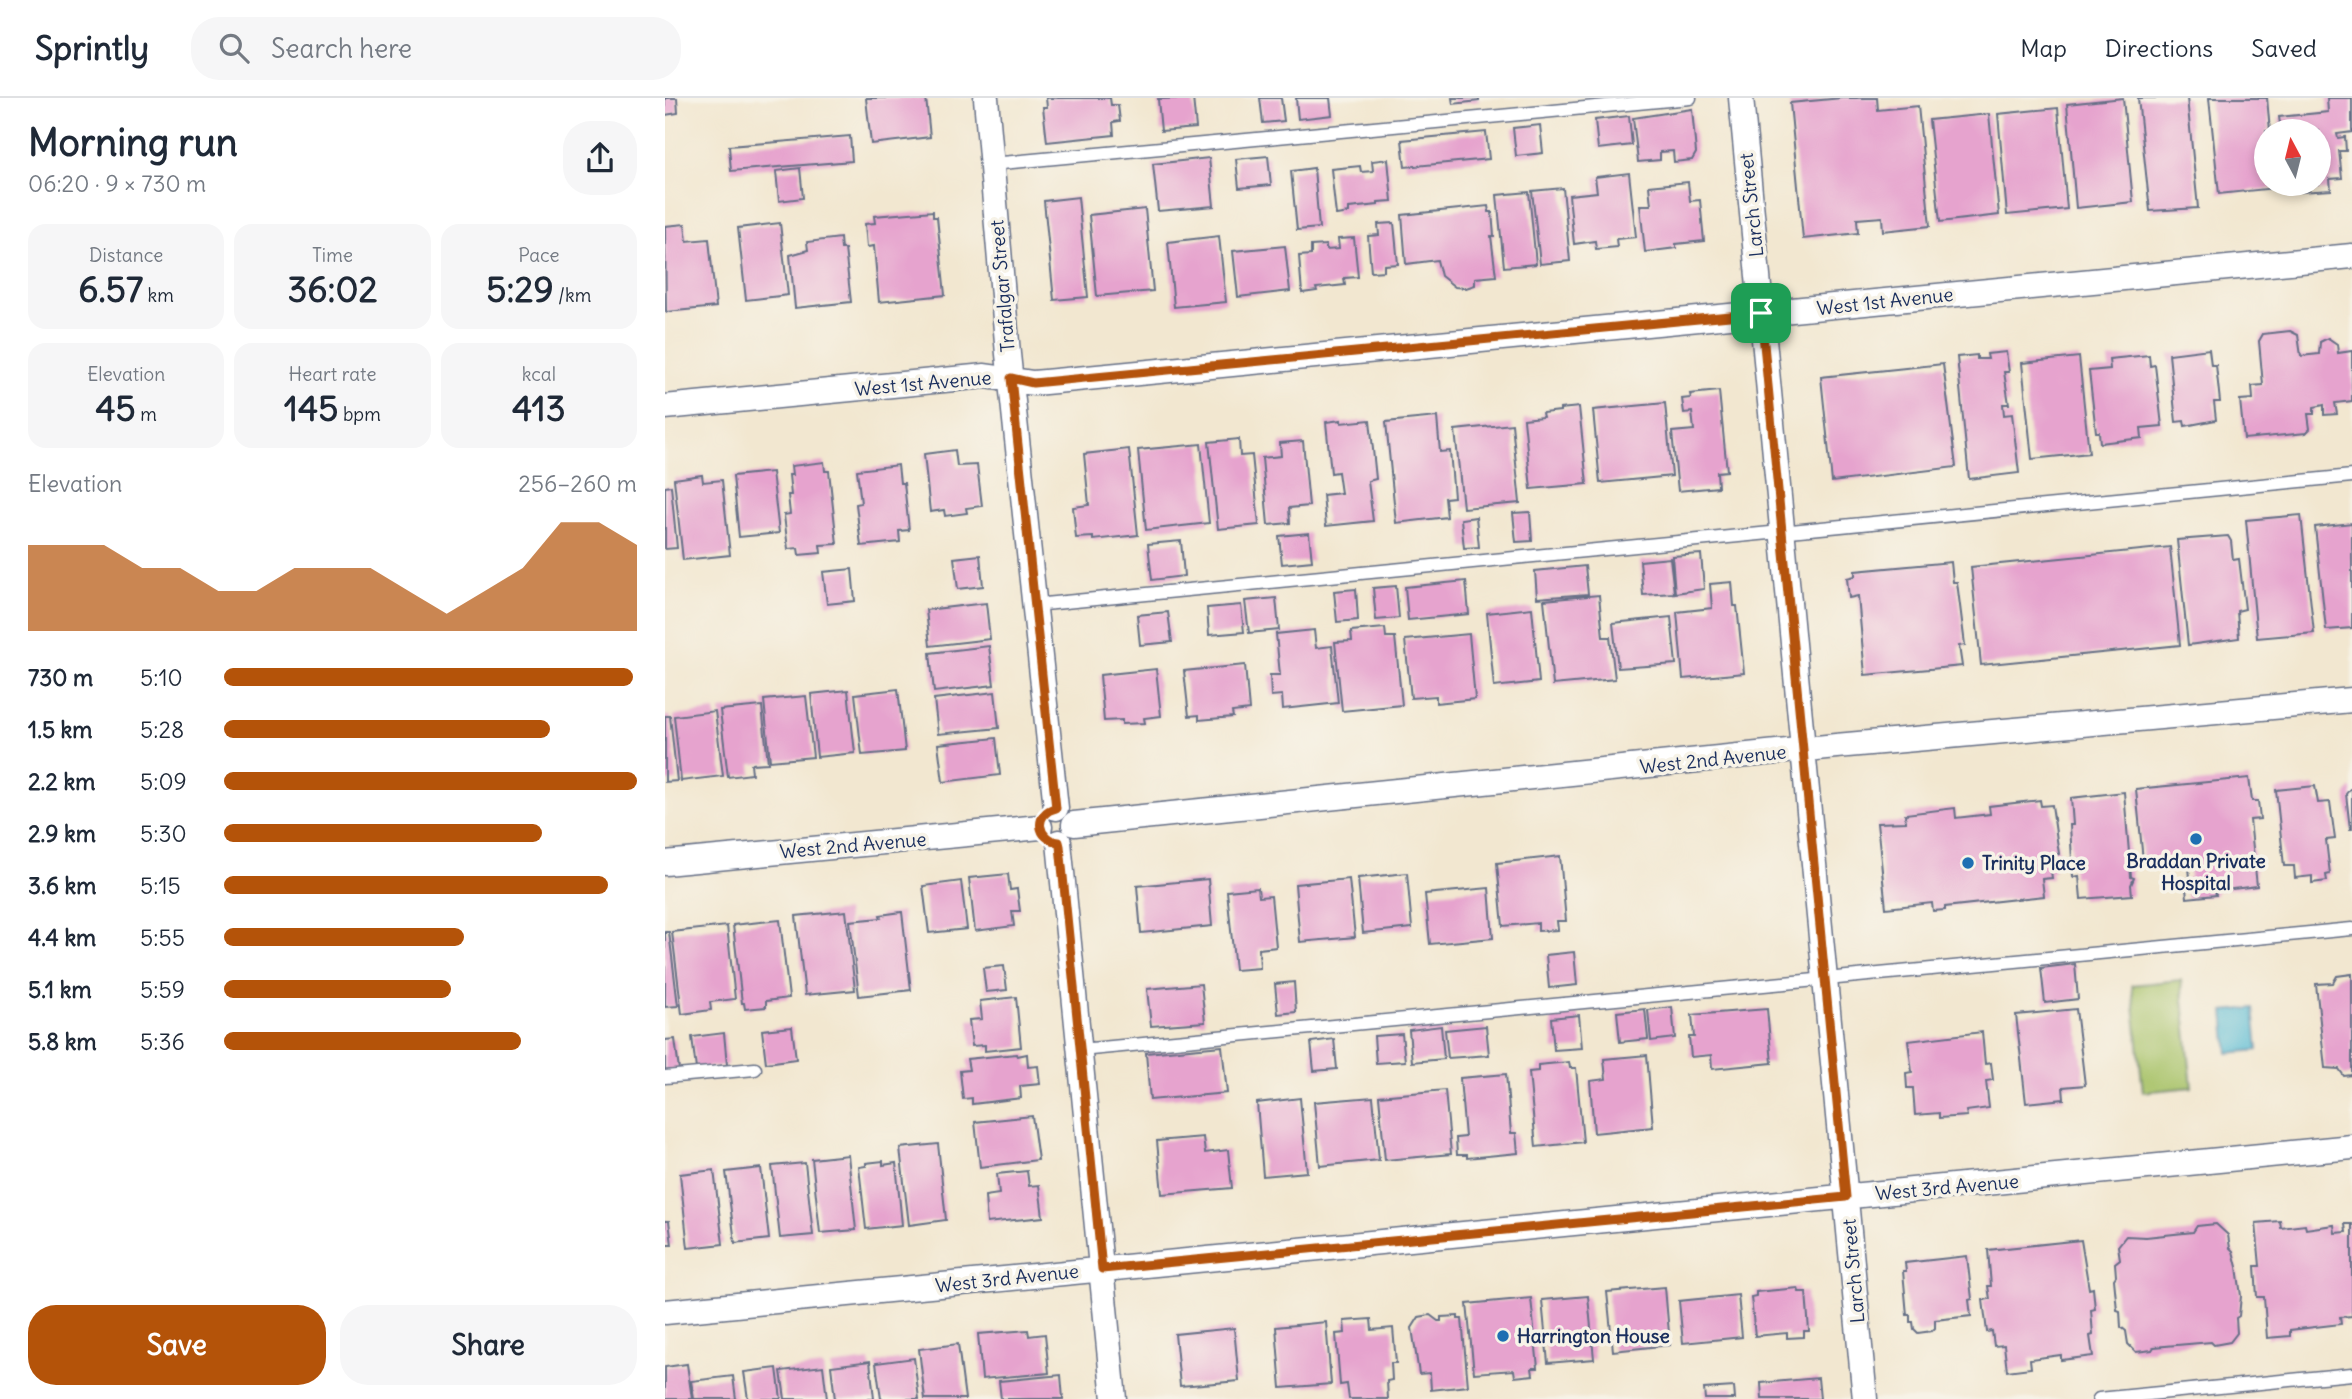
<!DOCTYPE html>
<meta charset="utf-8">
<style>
:root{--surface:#fff;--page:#f6f6f7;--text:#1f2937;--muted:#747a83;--line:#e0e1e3;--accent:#b45309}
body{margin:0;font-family:Delius,sans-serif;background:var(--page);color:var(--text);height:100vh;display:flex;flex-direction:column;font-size:26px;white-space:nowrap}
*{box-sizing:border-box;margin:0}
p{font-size:23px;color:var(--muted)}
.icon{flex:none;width:38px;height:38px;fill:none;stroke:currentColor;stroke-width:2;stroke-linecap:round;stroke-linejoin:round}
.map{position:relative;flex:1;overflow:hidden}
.panel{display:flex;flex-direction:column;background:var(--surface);width:665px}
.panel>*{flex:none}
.needle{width:46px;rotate:353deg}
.buttons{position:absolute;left:1589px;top:21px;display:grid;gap:14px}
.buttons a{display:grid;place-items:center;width:77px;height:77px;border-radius:50%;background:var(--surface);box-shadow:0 4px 10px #0003;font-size:35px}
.pin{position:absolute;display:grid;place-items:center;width:60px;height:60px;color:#fff;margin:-30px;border-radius:14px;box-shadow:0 4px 10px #0006}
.round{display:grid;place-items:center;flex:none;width:74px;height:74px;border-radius:28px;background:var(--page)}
.summary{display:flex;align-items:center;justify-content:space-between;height:119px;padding:0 28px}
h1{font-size:38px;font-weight:800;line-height:52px}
.stats{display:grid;grid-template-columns:repeat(3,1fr);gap:10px;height:119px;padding:7px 28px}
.stats div{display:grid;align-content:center;border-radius:18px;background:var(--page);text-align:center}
.stats b{font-size:35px;font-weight:800}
.stats small{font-size:19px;font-weight:400}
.stats p{font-size:19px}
.chart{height:196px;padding:14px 28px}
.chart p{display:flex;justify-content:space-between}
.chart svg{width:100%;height:126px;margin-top:7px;fill:var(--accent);opacity:.7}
.cta{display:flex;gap:14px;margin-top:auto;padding:14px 28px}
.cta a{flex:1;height:80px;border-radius:28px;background:var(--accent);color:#fff;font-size:28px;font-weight:800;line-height:80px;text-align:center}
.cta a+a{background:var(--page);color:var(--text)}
ul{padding:0 28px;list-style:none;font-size:23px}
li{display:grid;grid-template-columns:112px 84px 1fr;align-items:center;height:52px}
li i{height:18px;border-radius:9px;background:var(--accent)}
header{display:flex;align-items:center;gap:42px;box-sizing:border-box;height:98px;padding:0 35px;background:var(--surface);border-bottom:2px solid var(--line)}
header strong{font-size:33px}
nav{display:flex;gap:38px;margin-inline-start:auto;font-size:24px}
.search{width:490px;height:63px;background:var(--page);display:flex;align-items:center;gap:18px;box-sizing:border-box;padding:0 24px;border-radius:28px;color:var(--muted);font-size:26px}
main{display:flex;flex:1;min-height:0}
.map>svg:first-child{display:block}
</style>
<header>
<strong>Sprintly</strong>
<div class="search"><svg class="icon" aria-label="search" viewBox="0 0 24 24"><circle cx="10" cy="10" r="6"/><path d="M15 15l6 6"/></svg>Search here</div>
<nav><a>Map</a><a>Directions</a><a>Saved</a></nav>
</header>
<main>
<section class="panel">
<div class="summary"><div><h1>Morning run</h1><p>06:20 · 9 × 730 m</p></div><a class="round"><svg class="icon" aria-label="share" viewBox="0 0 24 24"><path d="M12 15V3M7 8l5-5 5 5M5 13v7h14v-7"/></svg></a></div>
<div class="stats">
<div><p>Distance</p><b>6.57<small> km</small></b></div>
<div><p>Time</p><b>36:02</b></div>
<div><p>Pace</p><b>5:29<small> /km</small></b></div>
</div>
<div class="stats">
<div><p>Elevation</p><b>45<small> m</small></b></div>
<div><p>Heart rate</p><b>145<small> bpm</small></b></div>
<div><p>kcal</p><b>413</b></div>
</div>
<div class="chart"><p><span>Elevation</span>256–260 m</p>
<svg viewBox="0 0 160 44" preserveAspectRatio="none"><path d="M0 44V14L10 14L20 14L30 22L40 22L50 30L60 30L70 22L80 22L90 22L100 30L110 38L120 30L130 22L140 6L150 6L160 14V44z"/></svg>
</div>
<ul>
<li><b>730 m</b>5:10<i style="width:99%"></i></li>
<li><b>1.5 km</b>5:28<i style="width:79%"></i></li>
<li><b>2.2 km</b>5:09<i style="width:100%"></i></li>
<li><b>2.9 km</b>5:30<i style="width:77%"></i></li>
<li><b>3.6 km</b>5:15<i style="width:93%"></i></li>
<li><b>4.4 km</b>5:55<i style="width:58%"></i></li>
<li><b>5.1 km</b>5:59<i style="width:55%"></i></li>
<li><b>5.8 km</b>5:36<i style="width:72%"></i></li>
</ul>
<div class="cta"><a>Save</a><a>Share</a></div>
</section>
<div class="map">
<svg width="1687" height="1301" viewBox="0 0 1687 1301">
<rect width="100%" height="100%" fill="#f7f3e8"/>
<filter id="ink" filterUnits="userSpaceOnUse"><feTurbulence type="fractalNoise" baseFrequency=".0143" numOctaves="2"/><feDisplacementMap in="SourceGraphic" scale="14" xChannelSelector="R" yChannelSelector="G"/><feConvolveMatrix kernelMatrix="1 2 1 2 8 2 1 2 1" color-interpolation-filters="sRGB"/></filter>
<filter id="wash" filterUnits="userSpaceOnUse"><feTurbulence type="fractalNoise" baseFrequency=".00686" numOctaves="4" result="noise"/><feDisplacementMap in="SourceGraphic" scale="28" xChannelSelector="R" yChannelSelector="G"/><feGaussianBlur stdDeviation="1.57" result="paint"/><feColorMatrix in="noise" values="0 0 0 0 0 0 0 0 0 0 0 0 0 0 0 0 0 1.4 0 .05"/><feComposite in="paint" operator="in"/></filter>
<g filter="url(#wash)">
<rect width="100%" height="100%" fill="#f2e7d0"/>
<path fill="#a7c268" stroke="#617863" stroke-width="2" d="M1516,882L1527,989L1478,994L1467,887Z"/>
<path fill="#55bad3" stroke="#387498" stroke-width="2" d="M1589,910L1593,952L1563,955L1559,913Z"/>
<g id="blocks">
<path fill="#e6a3ce" d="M0,0H12L13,15L0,17Z
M201,0H261L265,39L206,46Z
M381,0H445L446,7H453L455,23L448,24L449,37L382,44L378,9H382Z
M528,0L531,30L496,33L493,1Z
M595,0H616L619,23L598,25Z
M631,0H665L667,17L633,21Z
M787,0H814V3L788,6Z
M1177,0H1212L1213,12L1253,8L1265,128L1218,133L1217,119L1192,121L1193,135L1138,141L1125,5Z
M1458,0L1468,104L1411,110L1402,6Z
M1473,0H1522L1533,110L1485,113Z
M1544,0H1602L1605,33H1601V86H1610L1611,90L1554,96Z
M1662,0H1687V34L1672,36L1673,40L1680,39L1681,53H1674L1677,80L1665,81L1666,92L1636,94L1635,86H1654V33H1616L1614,19L1663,14Z
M1393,10L1402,111L1342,117L1333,16Z
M1027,11L1031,55L1027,62L1009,64L1008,53L995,54V62L973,64L968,20Z
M1324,16L1334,117L1275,124L1264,22Z
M964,18L967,47L933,51L930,22Z
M875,27L878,55L851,58L848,30Z
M821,34L824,61L740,69L737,42Z
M185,38L187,63L66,73L64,48Z
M603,58L606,87L574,90L571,61Z
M544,60L549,108L493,113L488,66Z
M723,61L727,103L713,104V107L684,110V115L671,117L666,71L695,68L696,74L708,73L707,63Z
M135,70L138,100L114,103L111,73Z
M649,70L654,130L632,132L626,73Z
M964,75L971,139L951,141L952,149L931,151L930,143L909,146L904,97L932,94L930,79Z
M1023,84L1025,103L1035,102L1039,143L1011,146V150L980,154L975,107H986L984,88Z
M898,90L905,163L875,166L867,93Z
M864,94L871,166L839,169L832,97Z
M413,99L423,199L389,202L379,103Z
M823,108L824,114H827L829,138H826L831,178L810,180V187L801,190L790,189L776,178L772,162L741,166L737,117Z
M480,111L488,193L432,198L424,117Z
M268,113V119H272L280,197L214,204L209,148L202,149L200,126L210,125L209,118Z
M115,125L123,197L81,202L73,130Z
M729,125L733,166L719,167V173L706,174L703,138L714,137L713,126Z
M20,126L22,143L44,141L51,209L1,214L0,128Z
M554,138L561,204L509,209L503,144Z
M175,140L176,151H180L186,204L130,210L125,157L143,152L142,144Z
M689,140L693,179L679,180L680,187L651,190L652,193L637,195L634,158L646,157V148L661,147V152L674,151L673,141Z
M620,148L625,193L573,199L568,153Z
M1625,233L1633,237L1636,258L1654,256L1655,244L1663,240L1672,246L1673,255L1687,253V303L1670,305L1672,316L1659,317V307L1649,309V316H1643L1645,331L1641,335L1579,341L1575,302L1588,301L1587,288L1598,287L1594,243L1598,236Z
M1544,251L1546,267H1551L1555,304H1549L1551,322L1520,328L1519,323L1511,324L1504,256Z
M1341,254L1344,274H1339L1344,306H1338L1339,317L1347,316L1354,375L1304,381L1292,259L1312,257V261H1323L1322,256Z
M1484,257L1485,268L1490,267L1497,328L1476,330L1477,340L1435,345L1434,334H1431L1424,273L1445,271L1444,261Z
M1414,259L1424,355L1367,361L1357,265Z
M1278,266L1291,369L1167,384L1156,279Z
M1054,293L1062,373L1052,374L1053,389L1013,393L1007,334L1029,332L1027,314L1019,315L1017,301L1026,300L1025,296Z
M1000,305L1007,378L935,385L928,312Z
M914,309L922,386L866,391L859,321L878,319L877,315L895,313V311Z
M772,319L775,354L785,353L789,399L780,400L782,419L731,425L721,324Z
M676,322V325L705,322L711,381L703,383L708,423L661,428L658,397L676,395L673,374L666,375L661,324Z
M847,326L855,405L798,410L790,332Z
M574,341L575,358L587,357L594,427L553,431L544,344Z
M638,343L644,408L624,410L625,425L603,427L597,360L616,358L615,345Z
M536,346L544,425L481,432L473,352Z
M464,351L473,437L428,442V439L411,440L408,409L424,407L419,356Z
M290,352L292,368L312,367L317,408L301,410L302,415L280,418L279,412L265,414L259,356Z
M159,364L160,373H164L172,446L155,447L156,455L134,457L133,450L123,451L119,417L125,416L123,397H126L124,377H127L126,368Z
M233,367L235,385H239L244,432L234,433L235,444L196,448L191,406L196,405L192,372Z
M107,374L114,435L74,439L68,378Z
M37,377L38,384L57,382L65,457L18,462L9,381Z
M6,388L12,450L0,451V389Z
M865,414L867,443L851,444L848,415Z
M1636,417L1649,535L1592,540L1581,422Z
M811,419L814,449L799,450L796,421Z
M1687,425V530L1661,532L1650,429Z
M644,435L647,463L617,466L614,438Z
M1563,438L1566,443L1568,462L1574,461L1580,511L1572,513L1574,540L1523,547L1512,442Z
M516,443L519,478L487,482L483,446Z
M1505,449L1515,547L1316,567L1306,469Z
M1036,456L1039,491L1010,495L1007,458Z
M315,457L318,488L293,491L289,460Z
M1005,460L1009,495L978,497L975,463Z
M1286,464L1288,484H1292L1300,547L1294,548L1297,568L1200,577L1193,498L1184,500L1182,480L1190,478V473Z
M920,468L923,496L872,500L870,473Z
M187,471L190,503L162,506L158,474Z
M801,483L804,516L743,522L740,489Z
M1067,484L1069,508H1072L1079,575L1018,581L1012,514L1047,510L1045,486Z
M731,488L734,520L711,522L708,490Z
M691,491L693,522L672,524L669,493Z
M934,497L938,539H945L950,581L888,587L879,502Z
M611,500L614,532L584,535L580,503Z
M321,505L325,541L265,548L261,512Z
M576,507L579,534L544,537L542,510Z
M867,510L874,584L829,589L822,515Z
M503,514L507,544L475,547L472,517Z
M1006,519L1011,566L953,570L948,525Z
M720,530L721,539H730L737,607L677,613L670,544L687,543L686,533Z
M649,532L651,550L667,548L673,605L618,611L617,597L606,598L605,577H615L611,536Z
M804,536L810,601L771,605V598L746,600L740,542Z
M324,548L329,587L269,594L265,555Z
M580,567L584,612L567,614L568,619L534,622V617L524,618L519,573Z
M491,571L496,618L479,620L480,625L457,626V622L439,623L435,577Z
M233,591L240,653L197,657L190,596Z
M183,592L190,655L152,659L146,596Z
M330,594L334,630L273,636L269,601Z
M141,598L148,659L105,663L99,602Z
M97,608L103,665L86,666L87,676L63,679L55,612Z
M50,613L58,678L16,683L9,618Z
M0,618H5L12,683L0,684Z
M331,640L335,677L278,684L273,646Z
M1584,680L1587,703H1593L1595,721L1585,722L1592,788L1550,793L1551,797L1522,800L1520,781L1525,780L1523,759L1478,763L1471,691Z
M1650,688L1653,705L1665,704L1670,741L1661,742L1665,776L1661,777L1662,783L1647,785V778L1630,780L1629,768H1619L1611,692Z
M1685,691H1687V731H1685L1681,696Z
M1459,694L1466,779L1469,780L1466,787L1467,797L1416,801L1414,778L1408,779L1405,727H1408L1406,700Z
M1375,702L1376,708L1387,707L1394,756L1389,757L1390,772L1386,773L1387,780L1377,781L1379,798L1280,809V812L1268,813L1267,805L1221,810L1212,725L1241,724L1240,716L1290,710L1291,720L1325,716L1324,708Z
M895,758L901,823H892L893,832L873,833V825L838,828L832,765Z
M742,775L747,830L698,835L693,780Z
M343,776L345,792L352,791L355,813H347L349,828L310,833L304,780Z
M543,781L547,828L476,835L472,788Z
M684,781L690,839L635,844L630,786Z
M296,783L302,831L264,835L258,788Z
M593,790L594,799L606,798L611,849L594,851L595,870L570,872L562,793Z
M824,790L828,840L765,846L760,796Z
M181,813L190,892L140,897L131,818Z
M237,814L246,892L194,898L185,823L216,820L215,817Z
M115,822L124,900L101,903V909L80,911L79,905H77L68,827Z
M62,828L70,901L45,904L46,912L17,916L7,834Z
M0,834H4L13,908L0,909Z
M909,854L912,887L884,890L881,857Z
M1410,866L1413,901L1380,905L1376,870Z
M339,868L342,892L321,894L318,870Z
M1687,876V977L1679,978L1674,971L1660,970L1651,886L1668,885L1672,878Z
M629,884L631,914L613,916L610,886Z
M536,886L540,924L486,928L482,891Z
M351,899L356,949L320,953V947L307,948L304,922L317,921L315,903Z
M1007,909L1010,940L986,943L983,912Z
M980,911L983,941L955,944L952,914Z
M1102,911L1107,965L1047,971L1046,957L1026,959L1024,939H1029L1027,917Z
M1411,911L1420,987L1398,989L1399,1001L1361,1005L1351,917Z
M914,917L917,950L889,952L886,920Z
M776,928L779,961L747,964L744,932Z
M821,928L824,957L783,960L780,932Z
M127,929L131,961L101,965L97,932Z
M1317,934L1320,966L1326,965L1328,982L1321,983L1324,1010L1301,1013L1302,1018L1274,1020V1015L1250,1017L1248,990H1242L1241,975L1247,974L1243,943Z
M59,935L62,967L31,971L27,939Z
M737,936L740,963L711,965L709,938Z
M10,941L14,972L0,973V942Z
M669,941L672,971L649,973L646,944Z
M557,948L562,995L485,1002L481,955Z
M351,956L352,958L362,956L363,969L373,968L375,986L355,988L356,1000L307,1006V1000L298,1001L295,973L304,972L302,961Z
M982,957L988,1029L929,1035L925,983L941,981L939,961Z
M904,964L905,970H911L918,1044L871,1049L864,974L873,973V967Z
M841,976L846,1035H851L853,1055L802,1060V1057H792L791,1040L800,1039L795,980Z
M780,992L786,1056L720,1062L714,998Z
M708,999L714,1062L655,1068L649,1004Z
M635,1000L642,1074L598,1078L592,1005Z
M367,1018L373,1062L315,1069L310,1024Z
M538,1039L540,1055L563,1052L567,1090L497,1096L492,1043Z
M273,1046L281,1122L244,1127L235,1050Z
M183,1057L191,1132L155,1135L147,1061Z
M218,1063V1067L231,1065L237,1127L201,1131L194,1069L201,1068V1065Z
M140,1065L148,1137L115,1140L107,1068Z
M96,1070L104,1141L70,1145L61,1074Z
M49,1072L58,1146L23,1150L15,1076Z
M362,1073L364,1088L374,1087L378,1119L322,1125L320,1098L334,1096L332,1076Z
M0,1123H4L7,1147H0Z
M1615,1123L1616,1130L1640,1127L1641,1131L1669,1127L1670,1135L1681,1134L1680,1126H1687V1218L1675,1219L1676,1226L1625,1232V1238L1602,1240L1599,1199H1592L1590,1168H1595L1591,1125Z
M1551,1126L1563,1137L1565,1150L1568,1153L1572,1169L1576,1198L1574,1218L1571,1220L1572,1235L1565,1244L1549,1247L1546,1244L1489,1249L1487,1252L1471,1254L1463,1246L1461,1233L1456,1229L1455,1213L1452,1212L1449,1181L1451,1178L1450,1165L1455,1161L1453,1148L1461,1138L1481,1139L1528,1134L1532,1128Z
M1416,1142L1424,1191L1428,1190L1430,1211L1426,1212L1428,1237L1425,1238L1428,1258L1396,1262V1257L1365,1261L1366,1270L1342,1273L1339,1247L1329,1248L1327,1233L1322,1234L1318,1202L1325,1201L1323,1188H1326L1323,1152Z
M1302,1158L1307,1201L1304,1202L1306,1218L1270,1222V1230L1267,1233L1253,1235L1249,1231L1248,1224H1245V1217H1242L1238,1173H1241L1240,1165Z
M1000,1189L1005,1247L948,1253L942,1194Z
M1133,1190L1134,1194H1141L1144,1233H1139V1239L1122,1240V1235L1090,1238L1086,1199L1091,1198V1194Z
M1073,1197L1077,1239L1018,1245L1014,1203Z
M923,1198L929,1261L883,1265L877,1202Z
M866,1200L873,1270H867L868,1277L850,1279L849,1272L809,1275L802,1206Z
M765,1217L773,1223H776V1219L793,1218V1221H797L803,1288L766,1292L765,1275L754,1276L747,1230L754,1219Z
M706,1221L707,1232L728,1230L731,1265H726L727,1282L722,1283L723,1301H684L682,1286L675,1287L671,1236L680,1235L679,1223Z
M661,1224L666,1286L616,1290L611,1229Z
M569,1230L574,1283L515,1288L510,1236Z
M363,1232L364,1238L380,1236L384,1275L317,1281L313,1236Z
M293,1246L300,1301H260L254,1251Z
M249,1260L254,1301H216L211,1265Z
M205,1263L209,1301H170L166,1268Z
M22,1266L27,1301H0V1269Z
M158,1268L162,1301H120L116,1273Z
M112,1270L116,1301H83L79,1274Z
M396,1277L398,1301H336L334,1283Z
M68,1278L71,1301H29L26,1283Z
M1153,1280L1155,1301H1097L1096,1285Z
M1069,1289L1070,1301H1040L1039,1291Z"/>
</g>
</g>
<g filter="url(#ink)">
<use href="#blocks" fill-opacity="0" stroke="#666f86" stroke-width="2"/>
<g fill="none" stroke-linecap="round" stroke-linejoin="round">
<defs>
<path id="service" d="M326,66L1025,0
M369,507L1687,378
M415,952L1687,831
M0,979L90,971
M1434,1301L1687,1276"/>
<path id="minor" d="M321,0L343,256L391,710
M1076,0L1200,1301
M0,309L320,278L368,285L380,284L1687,158
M409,726L1171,648L1687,602
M394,744L449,1301
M0,765L375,729
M0,1214L1687,1049"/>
</defs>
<use href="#service" stroke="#666f86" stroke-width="15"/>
<use href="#minor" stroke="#666f86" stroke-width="27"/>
<use href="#service" stroke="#fff" stroke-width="12"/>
<use href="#minor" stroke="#fff" stroke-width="24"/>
</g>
</g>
<g fill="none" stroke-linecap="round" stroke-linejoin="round" filter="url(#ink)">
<defs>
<path id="route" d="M1096,215L1181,1099L437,1171L395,748L394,744C372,742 368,715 391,710L346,280L368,285Z"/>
</defs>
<use href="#route" stroke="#fff" stroke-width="14"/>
<use href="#route" stroke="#b45309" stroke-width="9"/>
</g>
<g fill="#1f6fb2" stroke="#f7f3e8" stroke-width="2.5">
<circle cx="1531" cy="741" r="7"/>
<circle cx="1303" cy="765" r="7"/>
<circle cx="838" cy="1238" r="7"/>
</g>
<g text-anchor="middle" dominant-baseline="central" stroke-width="7" stroke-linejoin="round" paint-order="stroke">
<g font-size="19" fill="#1b2f5e" stroke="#f7f3e8">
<text transform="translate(1086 107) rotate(-96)">Larch Street</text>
<text transform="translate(337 188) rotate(-95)">Trafalgar Street</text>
<text transform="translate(1220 203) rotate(-6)">West 1st Avenue</text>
<text transform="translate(258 285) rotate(-5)">West 1st Avenue</text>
<text transform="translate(1048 661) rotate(-6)">West 2nd Avenue</text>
<text transform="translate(188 747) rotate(-5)">West 2nd Avenue</text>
<text transform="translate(1282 1089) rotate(-5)">West 3rd Avenue</text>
<text transform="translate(1188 1173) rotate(-95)">Larch Street</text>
<text transform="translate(342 1180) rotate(-6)">West 3rd Avenue</text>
</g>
<g font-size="19" font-weight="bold" fill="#1b2f5e" stroke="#f7f3e8" text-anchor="start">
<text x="1531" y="763" text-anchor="middle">Braddan Private<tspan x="1531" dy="22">Hospital</tspan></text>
<text x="1317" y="765">Trinity Place</text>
<text x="852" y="1238">Harrington House</text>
</g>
</g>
</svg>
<div class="buttons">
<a><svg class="needle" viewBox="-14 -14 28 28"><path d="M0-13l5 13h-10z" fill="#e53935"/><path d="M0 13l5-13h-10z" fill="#747a83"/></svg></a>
</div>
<div class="pin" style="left:1096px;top:215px;background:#1e9e55"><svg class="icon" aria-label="arrive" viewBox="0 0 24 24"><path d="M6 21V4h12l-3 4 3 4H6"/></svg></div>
</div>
</main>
